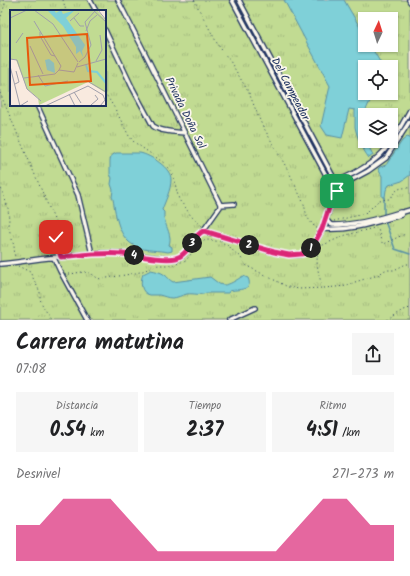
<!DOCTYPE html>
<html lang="es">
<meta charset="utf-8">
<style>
:root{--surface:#fff;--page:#f6f6f6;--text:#202124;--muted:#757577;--accent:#db2777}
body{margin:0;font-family:Kalam,sans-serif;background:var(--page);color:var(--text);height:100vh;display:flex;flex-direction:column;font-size:15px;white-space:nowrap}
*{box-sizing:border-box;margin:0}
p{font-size:13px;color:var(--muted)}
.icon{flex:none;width:22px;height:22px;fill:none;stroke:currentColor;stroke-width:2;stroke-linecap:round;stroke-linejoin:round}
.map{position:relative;height:320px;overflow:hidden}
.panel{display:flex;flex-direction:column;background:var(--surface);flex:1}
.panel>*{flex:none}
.needle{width:26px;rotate:4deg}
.fabs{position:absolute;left:358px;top:12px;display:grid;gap:8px}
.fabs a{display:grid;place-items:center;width:40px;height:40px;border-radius:0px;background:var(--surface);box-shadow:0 1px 3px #0004;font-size:20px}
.pin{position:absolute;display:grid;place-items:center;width:34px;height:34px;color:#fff;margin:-17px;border-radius:8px;box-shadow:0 2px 6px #0006}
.km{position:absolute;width:20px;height:20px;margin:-10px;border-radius:50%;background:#222;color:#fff;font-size:11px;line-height:20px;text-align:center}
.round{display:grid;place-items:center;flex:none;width:42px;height:42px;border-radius:0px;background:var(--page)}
.head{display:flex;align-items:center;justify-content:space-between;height:68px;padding:0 16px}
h1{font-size:22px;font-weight:600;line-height:30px}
.figures{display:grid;grid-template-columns:repeat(3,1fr);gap:6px;height:68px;padding:4px 16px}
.figures div{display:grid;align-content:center;border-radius:0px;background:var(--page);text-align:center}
.figures b{font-size:20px;font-weight:600}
.figures small{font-size:11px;font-weight:400}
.figures p{font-size:11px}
.chart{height:112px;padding:8px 16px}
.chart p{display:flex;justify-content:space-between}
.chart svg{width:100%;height:72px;margin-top:4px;fill:var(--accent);opacity:.7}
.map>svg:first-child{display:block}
</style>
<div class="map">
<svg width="410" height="320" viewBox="0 0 410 320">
<defs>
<pattern id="grass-tufts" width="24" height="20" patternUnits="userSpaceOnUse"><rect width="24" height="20" fill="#c1db92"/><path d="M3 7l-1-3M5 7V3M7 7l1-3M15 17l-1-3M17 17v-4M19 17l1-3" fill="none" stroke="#a5bc80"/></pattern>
</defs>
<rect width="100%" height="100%" fill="#f9eadf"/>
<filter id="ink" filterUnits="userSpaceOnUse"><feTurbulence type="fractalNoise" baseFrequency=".025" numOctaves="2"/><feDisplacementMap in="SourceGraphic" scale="8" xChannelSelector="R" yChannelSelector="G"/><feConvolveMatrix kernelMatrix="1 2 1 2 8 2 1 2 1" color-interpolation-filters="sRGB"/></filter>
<g filter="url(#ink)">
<path fill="url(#grass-tufts)" stroke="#6e8578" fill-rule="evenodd" d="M0,0H410V320H0ZM11,11H105V105H11ZM365,19H391V45H365ZM365,67H391V93H365ZM365,115H391V141H365Z"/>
<path fill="#7fd0d8" stroke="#5790a7" d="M284,0H344L365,36V45H370L383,67H365V93H377L370,101L365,112V141H367L369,147L373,155L369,158C362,149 357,137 355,127C355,121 355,116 355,110L349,109L342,138L327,135L321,126L330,86Z
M407,137L410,138V175L402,181L389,185L386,190L385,197H382V176L378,169L380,167L386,165L402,141Z
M116,153H140C150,155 172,168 171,180C171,190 165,201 162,210L164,212C163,222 169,229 170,238C170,240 170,242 169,245L172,247V251L168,252C158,250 147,251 137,247C118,239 116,216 113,199L112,197L113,190L111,184L112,178L110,174V160L111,156Z
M151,270C156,271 161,272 165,275C168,277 169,280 173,282L210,277C213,279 215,281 218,283C225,289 236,280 243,276L248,278C254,291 238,289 229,291V293H206C200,296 194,293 187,294C182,295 177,298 172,298C167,298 164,296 159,295C156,295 153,295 150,295C140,293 140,281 143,274Z"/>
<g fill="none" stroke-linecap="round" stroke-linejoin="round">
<path stroke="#5790a7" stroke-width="1.5" d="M384,217V197
M385,221L395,249L410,254"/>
<defs>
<path id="minor" d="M90,0L96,11
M118,0L147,57L220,204V207L203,231
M232,0L327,177L332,188L335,190H339L342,187V183L340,180H335L331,183V186
M239,0L335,180
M409,0L410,2
M105,30L132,87L153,126C161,132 175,132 185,133
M37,105L78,195L92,254
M340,180C353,174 372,164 382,153C394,141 402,124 410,110
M342,185L368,171L386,158L410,121
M220,205L234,204
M325,218L330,224L333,225C356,225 378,219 400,212H403L410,210
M322,229C351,231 373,223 401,215L403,212
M54,258L60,271L87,320
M0,264C35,260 71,254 107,253C122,253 137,255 152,257C160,258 169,260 177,258C189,255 194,233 204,231C224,237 244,243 263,249C273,252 285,256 296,255C301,255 306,253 310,249C322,237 330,207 335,190
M229,320L255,308"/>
</defs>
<use href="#minor" stroke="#1b2f5e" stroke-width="6"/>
<path stroke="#1b2f5e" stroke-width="1" stroke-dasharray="1 3" stroke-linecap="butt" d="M63,0L66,11
M194,0L218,45L230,61L249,93L261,123L289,172L304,204L307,217L313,225L316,228H318
M0,20L5,4L3,0
M0,93L56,224L57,231L56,242L59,252
M105,93L115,109L129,136L134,142L164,163L171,170L173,175L179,200L185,207L191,216L202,226
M0,185L8,208L9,220L8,225L14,246L15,258
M334,221L355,216L367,212L379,200L389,199C397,190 397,187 410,188
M221,240L223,243L229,246L234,252L240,256L244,263L247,266L288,287L299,289L323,288C319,277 312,253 323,245L346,235L374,228H376L378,229L381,241L383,244L405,234
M18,266L30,272L40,292V299L42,304L51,320
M65,274C73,275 82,270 89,273C94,274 95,278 101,279L131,274L140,272L158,265H174L186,260L188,258L197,246L203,241L208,240L222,242
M324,288L347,286L355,282L378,275L385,270H394L406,264H410
M387,320L404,310L410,308"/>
<use href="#minor" stroke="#fbf7ec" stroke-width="3.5"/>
</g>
</g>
<g fill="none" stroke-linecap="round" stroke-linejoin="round" filter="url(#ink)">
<defs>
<path id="route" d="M56,237V242L61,257C82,255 102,252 123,254C138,255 162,261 176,258C189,255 194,233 204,231L274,252L289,255L301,254L305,253L310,249L315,242L322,229L335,190L337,191"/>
</defs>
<use href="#route" stroke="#fff" stroke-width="8"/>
<use href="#route" stroke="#db2777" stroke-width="5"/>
</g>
<g text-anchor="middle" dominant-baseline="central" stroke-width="3.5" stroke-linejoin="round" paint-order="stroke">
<g font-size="11" fill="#1b2f5e" stroke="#fbf7ec">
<text transform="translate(290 89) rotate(62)">Del Campeador</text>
<text transform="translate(185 113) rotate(64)">Privada Doña Sol</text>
</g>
</g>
<g transform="translate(10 10)">
<rect width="96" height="96" fill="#f9eadf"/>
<path d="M0,0H87L96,11V83L78,72L29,95L28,88L17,79L6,50L0,49Z" fill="#c1db92"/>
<path d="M44,0L46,3L51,0L53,4L65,0L56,8L75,35L72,41L73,47L70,41L66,44V37L53,16L38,1ZM39,49L44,53L45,63L37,60L35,50Z" fill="#7fd0d8"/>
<path fill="none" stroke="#7fd0d8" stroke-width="2" d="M76,55L78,61L87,62L96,73"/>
<path fill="none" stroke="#a09fab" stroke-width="1" d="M24,0L43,14L68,52M83,0L96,12M88,0L96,10M0,8L17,0M64,8L70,16H74M24,11L51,56L49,60M60,11L69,3M76,21L80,11L87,5M30,22V26L41,45L45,46M6,33L13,23M20,36L33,64M0,49L7,50L17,79L31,91M86,51L92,40L90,25M69,52L75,47L81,35L75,12L86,0M0,56L10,96L18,91M67,57L96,49M28,65L35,76L58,71M14,68L45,64L49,60L64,62L68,53M79,72L96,82M5,74L9,72L6,61M64,82L71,93M59,84L65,96M81,95L88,89L85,85M35,96L78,76L93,85L95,90L90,96"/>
<path fill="#e8590c" fill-opacity="0.15" stroke="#e8590c" stroke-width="2" d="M77,24L81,71L20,75L17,28Z"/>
<rect width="96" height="96" fill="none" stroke="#1b2f5e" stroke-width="2"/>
</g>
</svg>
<div class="fabs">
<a><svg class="needle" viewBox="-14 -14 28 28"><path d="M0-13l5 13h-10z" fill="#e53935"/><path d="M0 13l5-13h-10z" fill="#757577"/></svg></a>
<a><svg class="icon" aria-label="locate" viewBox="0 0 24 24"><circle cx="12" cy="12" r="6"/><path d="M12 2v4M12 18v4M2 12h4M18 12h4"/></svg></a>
<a><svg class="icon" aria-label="layers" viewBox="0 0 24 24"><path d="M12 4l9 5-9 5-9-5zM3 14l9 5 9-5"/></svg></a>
</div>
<div class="pin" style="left:337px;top:191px;background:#1e9e55"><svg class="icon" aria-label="arrive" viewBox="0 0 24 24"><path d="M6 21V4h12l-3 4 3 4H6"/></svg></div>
<div class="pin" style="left:56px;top:237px;background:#d93025"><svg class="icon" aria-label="check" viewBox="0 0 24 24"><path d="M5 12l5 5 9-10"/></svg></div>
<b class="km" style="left:311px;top:248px">1</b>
<b class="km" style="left:249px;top:245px">2</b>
<b class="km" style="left:192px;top:243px">3</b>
<b class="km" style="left:134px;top:255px">4</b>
</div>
<section class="panel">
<div class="head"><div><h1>Carrera matutina</h1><p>07:08</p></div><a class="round"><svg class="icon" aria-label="share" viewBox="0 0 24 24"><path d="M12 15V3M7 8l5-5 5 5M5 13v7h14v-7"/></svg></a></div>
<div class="figures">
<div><p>Distancia</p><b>0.54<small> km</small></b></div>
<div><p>Tiempo</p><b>2:37</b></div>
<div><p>Ritmo</p><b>4:51<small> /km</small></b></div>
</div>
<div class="chart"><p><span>Desnivel</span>271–273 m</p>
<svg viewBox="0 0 160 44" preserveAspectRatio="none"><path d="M0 44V22L10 22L20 6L30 6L40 6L50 22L60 38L70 38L80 38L90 38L100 38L110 38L120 22L130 6L140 6L150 22L160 22V44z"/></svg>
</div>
</section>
